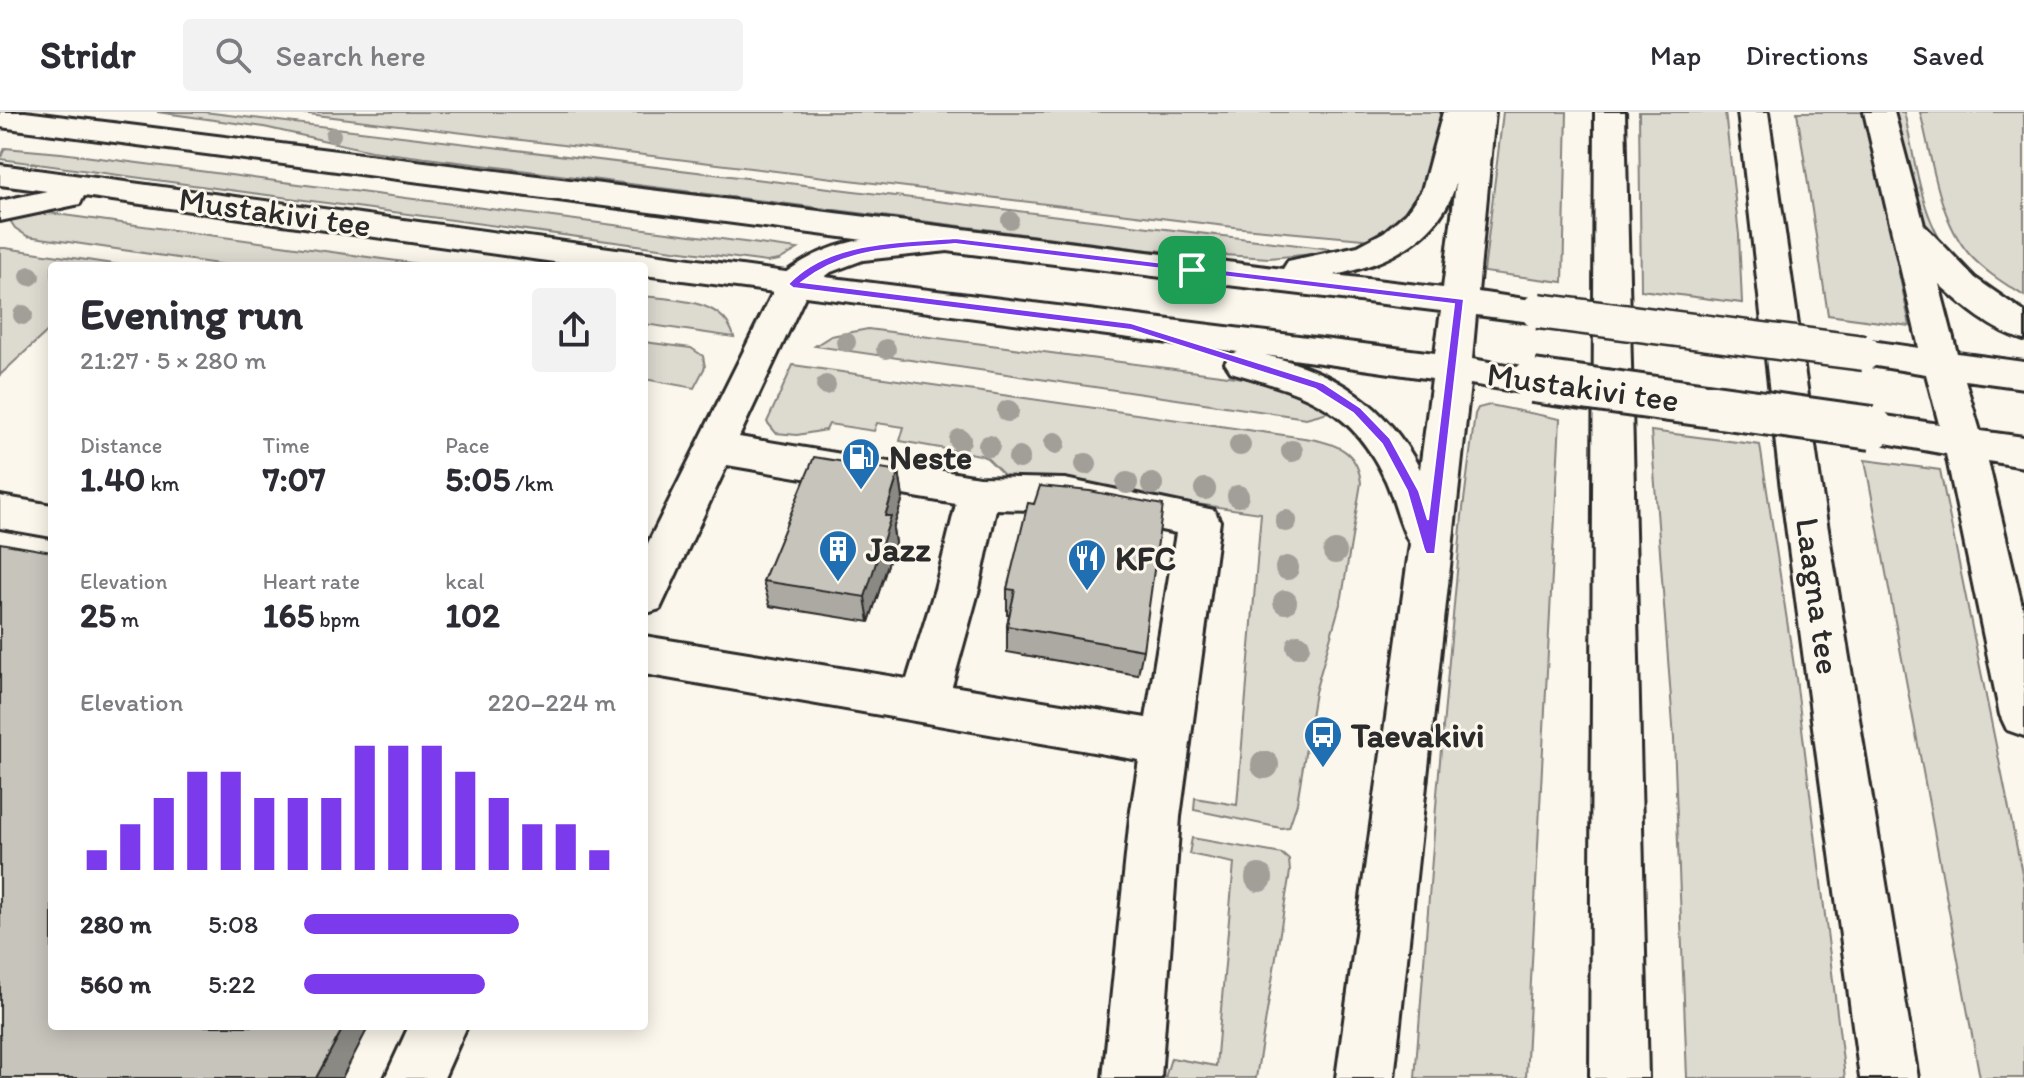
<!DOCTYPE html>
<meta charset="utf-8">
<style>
:root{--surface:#fff;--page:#f2f2f3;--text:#2b2b33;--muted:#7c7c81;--line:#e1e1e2;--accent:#7c3aed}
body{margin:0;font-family:Itim,sans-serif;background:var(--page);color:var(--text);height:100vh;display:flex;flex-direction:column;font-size:30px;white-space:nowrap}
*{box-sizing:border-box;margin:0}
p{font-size:26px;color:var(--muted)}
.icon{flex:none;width:44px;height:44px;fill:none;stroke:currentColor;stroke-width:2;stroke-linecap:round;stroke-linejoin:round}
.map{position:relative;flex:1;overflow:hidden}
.details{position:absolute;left:48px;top:150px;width:600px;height:768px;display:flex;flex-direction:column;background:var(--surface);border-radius:8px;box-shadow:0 4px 20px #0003}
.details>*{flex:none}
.pin{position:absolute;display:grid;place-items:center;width:68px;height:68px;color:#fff;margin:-34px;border-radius:16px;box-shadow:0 4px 12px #0006}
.round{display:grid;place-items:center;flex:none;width:84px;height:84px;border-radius:8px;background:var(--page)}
.head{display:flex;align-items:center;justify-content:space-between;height:136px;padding:0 32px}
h1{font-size:44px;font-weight:700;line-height:60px}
.figures{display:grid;grid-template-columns:repeat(3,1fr);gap:12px;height:136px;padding:8px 32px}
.figures div{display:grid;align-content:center}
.figures b{font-size:34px;font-weight:700}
.figures small{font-size:22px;font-weight:400}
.figures p{font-size:22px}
.chart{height:224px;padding:16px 32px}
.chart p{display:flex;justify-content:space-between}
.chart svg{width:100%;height:144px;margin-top:8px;stroke:var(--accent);stroke-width:6}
ul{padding:0 32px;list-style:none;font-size:26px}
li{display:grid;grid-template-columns:128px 96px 1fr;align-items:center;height:60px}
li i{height:20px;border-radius:10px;background:var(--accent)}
header{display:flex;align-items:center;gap:48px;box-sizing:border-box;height:112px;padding:0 40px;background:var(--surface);border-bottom:2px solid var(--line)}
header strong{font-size:38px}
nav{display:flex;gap:44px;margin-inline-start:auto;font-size:28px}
.search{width:560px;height:72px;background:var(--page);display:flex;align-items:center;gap:20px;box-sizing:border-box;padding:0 28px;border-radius:8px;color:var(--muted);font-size:30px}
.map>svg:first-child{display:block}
</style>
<header>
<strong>Stridr</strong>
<div class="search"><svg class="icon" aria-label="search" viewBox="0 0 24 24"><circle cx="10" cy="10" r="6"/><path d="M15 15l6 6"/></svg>Search here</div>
<nav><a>Map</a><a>Directions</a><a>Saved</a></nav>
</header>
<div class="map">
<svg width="2024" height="966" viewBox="0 0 2024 966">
<rect width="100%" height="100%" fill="#fbf7ec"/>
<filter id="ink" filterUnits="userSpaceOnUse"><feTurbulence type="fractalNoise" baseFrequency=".0125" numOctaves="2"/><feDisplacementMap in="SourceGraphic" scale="16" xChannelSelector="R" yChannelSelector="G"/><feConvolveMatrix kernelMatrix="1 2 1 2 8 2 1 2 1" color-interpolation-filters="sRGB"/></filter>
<g filter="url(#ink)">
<path fill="#dddad0" stroke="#84827e" stroke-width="2" d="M157,0H204L1347,139L1269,146L1149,138L371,39L264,15Z
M292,0H1441L1427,77L1407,105L1374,128L1242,116Z
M1503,0H1567L1563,170L1484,160Z
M1639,0H1725L1739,123L1742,191L1641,178Z
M1797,0H1866L1910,214L1828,203Z
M1894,0H1904C1917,53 1921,123 1967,160C1985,174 2005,185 2024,198V205L1981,180L1918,107Z
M1920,0H2024V184C2004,171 1985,160 1969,142C1938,106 1932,45 1920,0Z
M5,36L61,41L798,137L779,148L767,150L674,138L0,47Z
M49,101L433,154H232L27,124L15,116L9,107Z
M0,136H5L127,154H52V215L0,263Z
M644,184C675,188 724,187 734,225L644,212Z
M868,217L1251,267L1291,278L1332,299L1306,306L815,234L831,224Z
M644,230L691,236L703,244L705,255L694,276L644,267Z
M793,253L1311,327C1339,332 1358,341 1361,371L1342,485L1315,580L1297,691L1289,715L1281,716L1194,698L1195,686L1237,693L1261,401L1006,365L987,346L980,343L900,329L904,315L877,311L874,319L829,312L826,318L797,323L776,321L767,310Z
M1490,293L1560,307L1526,966H1415L1437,682L1462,404L1475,302L1478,296Z
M1651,319L1760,333L1796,567L1845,966H1687L1674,627Z
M1865,348L1940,358L2024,771V966H1980Z
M1192,726L1282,742L1289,748L1290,760L1256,966H1165L1171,946L1216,954L1234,751L1189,742Z"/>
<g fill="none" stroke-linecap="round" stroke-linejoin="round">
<defs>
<path id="minor" d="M955,118L967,121L972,129L967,137L863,148L831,160L808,178L739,325L979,365L1065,367L1214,398L1220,409L1180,705L1161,966H1103L1130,705L1139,648L644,562V524L907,567L935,477L956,392L727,353L660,497L644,502V439L781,164C837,121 887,125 955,118ZM996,397L1065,399L1176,421L1146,606L952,574L979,477Z
M0,384L52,393V425L0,416Z
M409,914H467L444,966H385Z"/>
<path id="major" d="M0,0H25L1283,157L1288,149L1358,134L1384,120L1406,101L1422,78L1443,0H1495L1478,180L1551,191L1556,199L1551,207L1538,211L1476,203L1472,247L1546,260L1552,269L1546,278L1533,282L1470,272L1394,966H1336L1410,432C1399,413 1395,389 1386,369C1351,293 1304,282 1231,260L1225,251L1231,242L1238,240L644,163V154H582L84,84L80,92L0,109V89L47,79L0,73V53L793,161L1435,241L1441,199L955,140L0,15ZM1456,71L1443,176L1334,163C1386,153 1441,126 1456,71ZM1265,243L1432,267L1420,357C1386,292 1335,259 1265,243Z
M1595,0H1625L1648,966H1590Z
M1738,0H1768L1820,369L1918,966H1860L1780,369Z
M1864,0H1894L1924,113L1975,166L2024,200V228C1992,219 1963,194 1939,172L1957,241L2024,250V276L1965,268L1980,319L2024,325V355L1988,349L2024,502V624L2007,618L2000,603L1946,342L1858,326L1852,316L1858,306L1872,302L1939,312L1926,262L1851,250L1845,241L1851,232L1864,228L1919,236Z"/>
</defs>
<use href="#minor" stroke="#2b2b2b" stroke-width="6"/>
<use href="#major" stroke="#2b2b2b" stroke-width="6"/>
<use href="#minor" fill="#fbf7ec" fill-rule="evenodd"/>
<use href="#major" fill="#fbf7ec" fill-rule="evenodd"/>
<defs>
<path id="major-bridge-far1" d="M1538,199L1864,241"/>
<path id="major-bridge" d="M1533,269L1872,316"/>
</defs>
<use href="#major-bridge-far1" stroke="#2b2b2b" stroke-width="39" stroke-linecap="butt"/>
<use href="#major-bridge" stroke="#2b2b2b" stroke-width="48" stroke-linecap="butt"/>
<use href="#major-bridge-far1" stroke="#fbf7ec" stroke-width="34"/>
<use href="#major-bridge" stroke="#fbf7ec" stroke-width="42"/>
</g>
<g fill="#a19f98">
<circle cx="333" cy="23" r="8"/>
<circle cx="1010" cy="108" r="9"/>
<circle cx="30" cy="164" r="10"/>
<circle cx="23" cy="203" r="10"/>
<circle cx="846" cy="230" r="10"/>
<circle cx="886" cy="237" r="10"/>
<circle cx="826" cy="273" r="10"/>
<circle cx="1008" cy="299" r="11"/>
<circle cx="960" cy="328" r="11"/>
<circle cx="1055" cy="331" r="11"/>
<circle cx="1240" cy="333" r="11"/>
<circle cx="989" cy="334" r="11"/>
<circle cx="1292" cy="339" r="11"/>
<circle cx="1019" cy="346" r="11"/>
<circle cx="1086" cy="352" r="11"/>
<circle cx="1127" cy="371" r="11"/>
<circle cx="1152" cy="372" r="11"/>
<circle cx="1205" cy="377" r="11"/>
<circle cx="1238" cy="384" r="11"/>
<circle cx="1286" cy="409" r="11"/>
<circle cx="1335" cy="440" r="12"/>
<circle cx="1287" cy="456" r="12"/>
<circle cx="1285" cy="490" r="12"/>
<circle cx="1298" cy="534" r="12"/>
<circle cx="1265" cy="653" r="14"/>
<circle cx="1259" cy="766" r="14"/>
</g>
<path fill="#aba9a2" stroke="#2b2b2b" stroke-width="2" d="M899,359L903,386L893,417L895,431L869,510L770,494L763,469Z
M1034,392L1143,538L1138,563L1007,540V514L1009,503H1007V477Z"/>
<path fill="#8b8984" stroke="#2b2b2b" stroke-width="2" d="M899,359L903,386L893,417L895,431L869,510L865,485L885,404Z
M344,914H369L342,966H316Z"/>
<path fill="#c7c4bc" stroke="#2b2b2b" stroke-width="2" d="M814,345L899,359L885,404H891L865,485L763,469Z
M1040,374L1090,379L1163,393L1143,538L1007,514L1015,478L1007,477L1028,391L1034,392Z
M0,431L52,440V914H344L316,966H0Z"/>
</g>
<path fill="#7c3aed" stroke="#fff" stroke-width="2" fill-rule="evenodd" d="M955,126L1464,187L1435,442H1426L1424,438L1407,379L1382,332L1353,301L1315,277L1131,218L793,176L788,172C830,128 898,131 955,126ZM955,132L1454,192L1428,408L1419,379L1390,326L1361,296L1323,271L1131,211L802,170C848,134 900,137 955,132Z"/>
<defs>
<symbol id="fuel-pin" viewBox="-11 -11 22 30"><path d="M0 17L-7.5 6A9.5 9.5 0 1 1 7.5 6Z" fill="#1f6fb2" stroke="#fbf7ec"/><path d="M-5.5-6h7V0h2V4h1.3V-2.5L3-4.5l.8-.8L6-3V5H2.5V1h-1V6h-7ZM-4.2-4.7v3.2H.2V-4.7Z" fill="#fff"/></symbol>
<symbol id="building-pin" viewBox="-11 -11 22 30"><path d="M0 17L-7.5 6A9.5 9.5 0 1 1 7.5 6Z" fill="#1f6fb2" stroke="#fbf7ec"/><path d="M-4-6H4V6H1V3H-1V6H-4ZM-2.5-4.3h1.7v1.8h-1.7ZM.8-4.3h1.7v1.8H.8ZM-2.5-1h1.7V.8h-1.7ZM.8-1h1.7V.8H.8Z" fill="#fff"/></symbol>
<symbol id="restaurant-pin" viewBox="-11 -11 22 30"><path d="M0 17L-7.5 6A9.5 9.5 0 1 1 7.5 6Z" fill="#1f6fb2" stroke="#fbf7ec"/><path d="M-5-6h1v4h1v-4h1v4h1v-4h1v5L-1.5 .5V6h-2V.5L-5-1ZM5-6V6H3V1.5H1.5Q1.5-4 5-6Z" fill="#fff"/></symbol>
<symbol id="bus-pin" viewBox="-11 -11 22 30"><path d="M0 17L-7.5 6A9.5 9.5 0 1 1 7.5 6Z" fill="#1f6fb2" stroke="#fbf7ec"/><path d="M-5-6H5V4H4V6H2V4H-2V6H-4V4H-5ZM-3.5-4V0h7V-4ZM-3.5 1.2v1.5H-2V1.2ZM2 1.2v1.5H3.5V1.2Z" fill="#fff"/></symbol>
</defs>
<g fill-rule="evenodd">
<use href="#fuel-pin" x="839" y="323" width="44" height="60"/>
<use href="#building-pin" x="816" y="415" width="44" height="60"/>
<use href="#restaurant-pin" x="1065" y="424" width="44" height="60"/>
<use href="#bus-pin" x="1301" y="601" width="44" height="60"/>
</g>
<g text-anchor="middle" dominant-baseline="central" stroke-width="6" stroke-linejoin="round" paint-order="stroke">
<g font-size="34" fill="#2b2b2b" stroke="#fbf7ec">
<text transform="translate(275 100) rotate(8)">Mustakivi tee</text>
<text transform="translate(1583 275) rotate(8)">Mustakivi tee</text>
<text transform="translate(1818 484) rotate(82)">Laagna tee</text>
</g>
<g font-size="34" font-weight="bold" fill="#2b2b2b" stroke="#fbf7ec" text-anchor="start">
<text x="889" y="345">Neste</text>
<text x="866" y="437">Jazz</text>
<text x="1115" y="446">KFC</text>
<text x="1351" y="623">Taevakivi</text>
</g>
</g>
</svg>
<div class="pin" style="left:1192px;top:158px;background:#1e9e55"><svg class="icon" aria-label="arrive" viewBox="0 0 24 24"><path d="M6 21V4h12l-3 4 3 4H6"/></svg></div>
<section class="details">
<div class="head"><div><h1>Evening run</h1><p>21:27 · 5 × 280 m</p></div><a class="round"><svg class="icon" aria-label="share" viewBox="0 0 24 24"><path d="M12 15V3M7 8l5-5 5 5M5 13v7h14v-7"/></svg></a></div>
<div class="figures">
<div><p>Distance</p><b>1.40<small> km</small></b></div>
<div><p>Time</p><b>7:07</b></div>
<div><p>Pace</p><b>5:05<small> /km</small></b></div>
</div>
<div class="figures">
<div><p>Elevation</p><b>25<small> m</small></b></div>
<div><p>Heart rate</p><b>165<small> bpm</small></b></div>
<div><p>kcal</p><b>102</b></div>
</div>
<div class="chart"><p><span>Elevation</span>220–224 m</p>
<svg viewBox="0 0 160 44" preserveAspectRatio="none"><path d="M5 44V38M15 44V30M25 44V22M35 44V14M45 44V14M55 44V22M65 44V22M75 44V22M85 44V6M95 44V6M105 44V6M115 44V14M125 44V22M135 44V30M145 44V30M155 44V38"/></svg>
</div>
<ul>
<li><b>280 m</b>5:08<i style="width:69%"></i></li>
<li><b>560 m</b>5:22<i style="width:58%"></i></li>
</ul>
</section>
</div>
